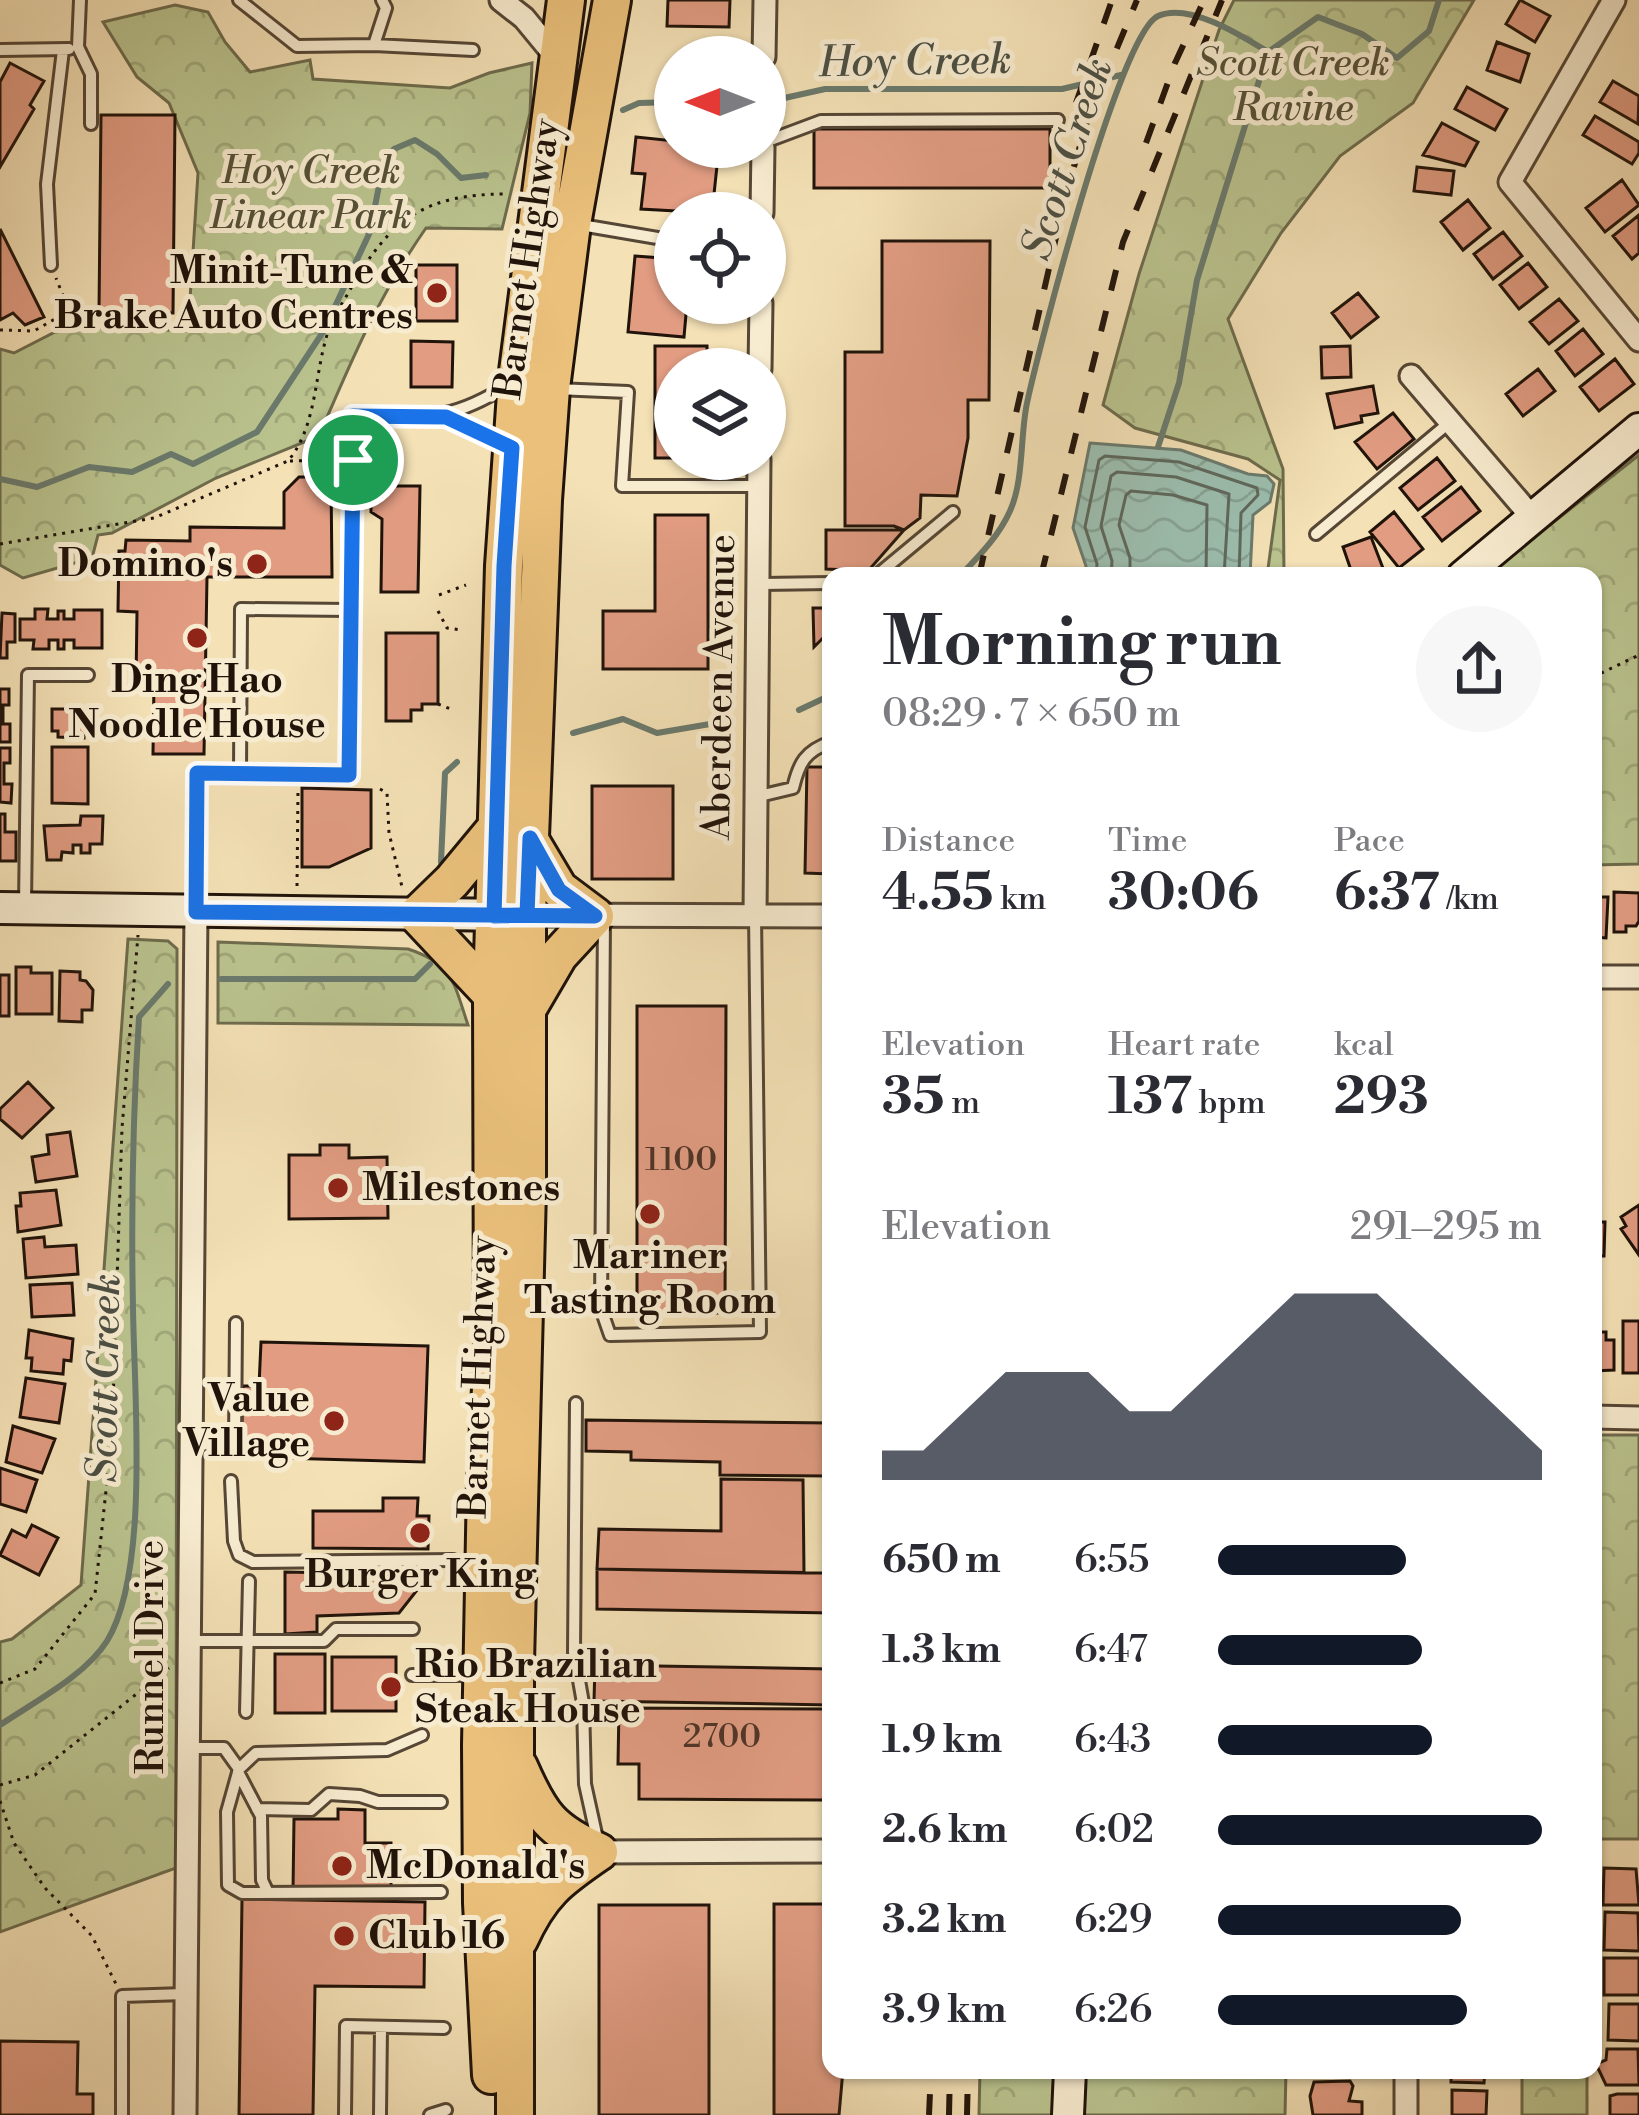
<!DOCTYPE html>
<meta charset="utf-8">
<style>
:root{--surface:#fff;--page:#f7f7f7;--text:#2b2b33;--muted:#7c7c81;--accent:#111827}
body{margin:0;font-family:"Libre Bodoni",serif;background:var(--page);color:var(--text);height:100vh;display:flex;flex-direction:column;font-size:45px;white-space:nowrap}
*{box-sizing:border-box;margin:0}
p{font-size:39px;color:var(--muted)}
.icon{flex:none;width:66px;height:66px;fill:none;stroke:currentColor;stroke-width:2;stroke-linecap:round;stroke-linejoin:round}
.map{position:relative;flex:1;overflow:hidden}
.sheet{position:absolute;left:822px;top:567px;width:780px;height:1512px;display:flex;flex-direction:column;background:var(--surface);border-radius:24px;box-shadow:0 3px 9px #0004}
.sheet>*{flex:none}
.needle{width:78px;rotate:270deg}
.fabs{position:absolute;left:654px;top:36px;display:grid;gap:24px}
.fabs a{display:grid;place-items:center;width:132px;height:132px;border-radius:50%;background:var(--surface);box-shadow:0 3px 9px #0004;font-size:60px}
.pin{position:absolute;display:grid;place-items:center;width:102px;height:102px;color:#fff;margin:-51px;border:6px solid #fff;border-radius:50%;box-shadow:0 3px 12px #0007}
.round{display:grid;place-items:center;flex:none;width:126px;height:126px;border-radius:63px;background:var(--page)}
.summary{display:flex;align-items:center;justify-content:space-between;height:204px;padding:0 60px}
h1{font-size:66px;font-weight:800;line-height:90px}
.metrics{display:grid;grid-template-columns:repeat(3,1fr);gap:18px;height:204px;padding:12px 60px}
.metrics div{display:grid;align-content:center}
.metrics b{font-size:51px;font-weight:800}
.metrics small{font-size:33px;font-weight:400}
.metrics p{font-size:33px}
.chart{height:336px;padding:24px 60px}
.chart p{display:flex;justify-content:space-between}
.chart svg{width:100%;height:216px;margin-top:12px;fill:var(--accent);opacity:.7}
ul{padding:0 60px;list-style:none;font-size:39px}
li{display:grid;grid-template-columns:192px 144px 1fr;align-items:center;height:90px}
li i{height:30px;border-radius:15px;background:var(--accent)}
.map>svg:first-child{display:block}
</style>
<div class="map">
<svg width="1639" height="2115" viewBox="0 0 1639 2115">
<defs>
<pattern id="forest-crowns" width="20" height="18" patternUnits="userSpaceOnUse" patternTransform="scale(3)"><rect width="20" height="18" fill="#bac38e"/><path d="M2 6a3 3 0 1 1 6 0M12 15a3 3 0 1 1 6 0" fill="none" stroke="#a0a779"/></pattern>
<pattern id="water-waves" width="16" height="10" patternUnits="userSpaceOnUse" patternTransform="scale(3)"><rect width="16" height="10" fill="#9cbeaf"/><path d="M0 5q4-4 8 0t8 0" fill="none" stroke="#86a295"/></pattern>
</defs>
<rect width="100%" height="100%" fill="#f4e1b6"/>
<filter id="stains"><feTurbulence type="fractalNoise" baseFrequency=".00167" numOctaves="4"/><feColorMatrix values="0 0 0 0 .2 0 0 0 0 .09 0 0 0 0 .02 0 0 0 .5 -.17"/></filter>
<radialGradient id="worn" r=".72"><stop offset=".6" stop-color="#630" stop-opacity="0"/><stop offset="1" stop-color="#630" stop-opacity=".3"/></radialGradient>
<path fill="url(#forest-crowns)" stroke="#6d6b4c" stroke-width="3" d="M1234,0H1474L1413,103L1340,156L1281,233L1228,319L1283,469L1284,576H1267L1280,480L1248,459L1135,428L1103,405L1139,274L1219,30Z
M175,5L208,12L225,42L250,72L310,60L313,79L450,88L489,73L532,63L530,113L502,229L426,228C378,297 352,359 319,436L216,478L112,533L98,535L92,558L23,578L0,565V349L14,353L55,332L101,327L188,331L198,173L169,103L137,77L103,22Z
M1639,455V864L1593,865V576H1485Z
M128,939L168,941L177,949L176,1868L0,1932V1642L12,1639L81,1585Z
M218,942L408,949C454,964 454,984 468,1025L218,1023Z
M1593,1435H1639V1839H1593Z
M980,2070H1286L1285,2115H979Z
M1522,2070H1587V2115H1522Z"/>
<path fill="url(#water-waves)" stroke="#6a7a6d" stroke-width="3" d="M1090,443L1181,450L1248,474L1267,476L1274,484L1270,502L1253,515L1250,576H1084L1086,566L1073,528Z"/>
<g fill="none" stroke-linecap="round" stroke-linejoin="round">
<path stroke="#5e685c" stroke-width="3" d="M1096,576L1097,564L1085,527L1099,460L1105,456L1179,462L1257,488L1258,495L1241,513L1239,576
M1111,576L1112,561L1101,526L1111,476L1117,472L1176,477L1229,494L1224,576
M1130,576V558L1119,525L1126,495L1131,491L1173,495L1207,505L1206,576"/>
<path stroke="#6a7a6d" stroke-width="6" d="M1268,52L1318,17L1362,34L1397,58L1429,31L1439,0
M780,99L825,89H1062L1121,75
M623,110L639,103L675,102
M1158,447L1179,383L1197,280L1268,52
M0,479L37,487L89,467L132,472L171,454L193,464L257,432L323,332L370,232L383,165L394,149L415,140L437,154L461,178L486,175
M960,576C979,556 999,536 1010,511C1024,480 1020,436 1027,403C1039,348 1119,34 1158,16C1189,2 1242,36 1268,52
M799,710L831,695
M573,733L623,719L657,733L716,723
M441,862L445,773L457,762
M221,979H415L430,964
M0,1725C34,1702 85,1676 107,1641C150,1571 134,1393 133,1308C131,1211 133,1113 139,1017L168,984"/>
</g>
<path fill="#e19c82" stroke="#20130a" stroke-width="3" d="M668,0H730L729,27L667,26Z
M1520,0L1550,16L1535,42L1506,24Z
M1497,42L1529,54L1520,82L1487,70Z
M10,63L44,81L30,105L34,109L0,167V82Z
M1613,81L1639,96L1638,124L1600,102Z
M1467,87L1507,109L1495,130L1455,109Z
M101,115H175L173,313L99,312Z
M1595,116L1639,142V153L1632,164L1583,135Z
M1442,123L1478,142L1465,166L1423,155Z
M814,129H1050V188H814Z
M636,137L675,141V147H719L712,213L641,209L645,174L632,173Z
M1417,167L1454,171L1451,195L1414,191Z
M1622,180L1639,205L1605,232L1586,208Z
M1468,200L1490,228L1463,250L1441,222Z
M1639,215V253L1632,259L1613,236Z
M0,229L44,317L25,325L13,313L0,320Z
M1503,232L1522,256L1493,279L1474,254Z
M882,241H990L989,400H968V438L957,496L921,495L920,518L904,530L894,526H845V352H882Z
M635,256L675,259V303H687L684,337L628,332Z
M1528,263L1547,287L1519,309L1500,285Z
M416,265H457V321H416Z
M1358,293L1378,317L1351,338L1332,313Z
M1559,299L1578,321L1549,344L1530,322Z
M1583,329L1603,354L1575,376L1556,351Z
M411,341L453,342L452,387H411Z
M655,346H707V369H675V458H655Z
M1350,346L1351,377L1322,378L1321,347Z
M1615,359L1634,384L1599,411L1580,387Z
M1538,369L1555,391L1523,416L1506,394Z
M1373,386L1378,413L1361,416L1362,422L1335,428L1327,394Z
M1393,413L1414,439L1377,469L1355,442Z
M1437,458L1455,481L1418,510L1400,488Z
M299,477H331L332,577H207L204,754H153L154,682H136L137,612L118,611L119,551H125L126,540L190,541V527L284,528V492Z
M382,486H420L418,592H381L382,519L371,512V492Z
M1461,487L1480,511L1442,541L1423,517Z
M1394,512L1423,549L1399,568L1370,532Z
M655,515H708V669H603V611H655Z
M826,530H904L868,571L826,569Z
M1371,537L1386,576H1353L1343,547Z
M813,608H831V630L814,647Z
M35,609H48L47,619H58V611H64V619H74V610H102V648H74V640H64V649H58V640H49V649H33L34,640H20V619H35Z
M2,613L15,614V642H7V658H0Z
M386,633H438V704H422V710H411V721H386Z
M0,689H9V705H3V724H10V742H0Z
M52,709H90V731H84V738L58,737V731H52Z
M52,747H88V804L52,803Z
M0,748H10V763H4V784H12L11,803L0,802Z
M807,767H831V874L805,873Z
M592,786H673V879H592Z
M302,788L371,790V848L329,867H302Z
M0,814H5V832H16V861H0Z
M81,816H103L102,844H90V853H81V845H73V853L62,852L61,860H47L44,826L80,825Z
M1614,892L1639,893V921L1636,926H1626V932H1614Z
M1593,897H1608L1606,938L1593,937Z
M16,967H31V973H52V1014H16Z
M60,971L80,972V980L86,981L93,990L92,1010H82V1022L59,1021Z
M0,975H9V1016H0Z
M637,1006H726L725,1313H637Z
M28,1082L53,1108L22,1138L0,1119V1109Z
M70,1132L77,1176L36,1182L32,1157L49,1154L47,1135Z
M320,1145H349V1158L387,1157L388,1218L289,1219V1155H320Z
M56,1190L61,1225L18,1232L16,1206H21L20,1193Z
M1639,1205V1255L1621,1229L1626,1226L1621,1217Z
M1593,1222H1605L1604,1256H1593Z
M44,1237L45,1247L76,1245L78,1274L26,1278L23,1239Z
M72,1283L74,1315L32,1317L30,1285Z
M1623,1321H1639V1373H1623Z
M29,1330L73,1339L71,1361L64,1360L63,1374L31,1371L32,1358H26Z
M1593,1332H1606V1340H1614V1370L1593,1371Z
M261,1342L428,1346L424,1462L241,1457L243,1386H259Z
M26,1378L65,1384L59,1423L20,1417Z
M586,1420L831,1423V1476L720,1475V1462L631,1460V1452L586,1451Z
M13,1426L55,1439L42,1473L6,1462Z
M0,1468L37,1480L26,1512L0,1504Z
M721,1479L803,1480L804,1573L597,1569L599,1529L721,1531Z
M383,1498H418L417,1516H429L428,1549L313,1548V1511H383Z
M32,1525L58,1538L39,1575L0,1555L12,1530L26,1537Z
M597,1569L831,1573V1613L597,1609Z
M285,1572L429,1575L399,1613L317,1616V1632L285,1634Z
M275,1654H325V1713H275Z
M332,1657H396V1711H332Z
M595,1665L831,1669V1705L594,1701Z
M619,1708L825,1709V1800L639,1799V1764H618Z
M338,1809L365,1810V1843H391V1889L293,1891L294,1819H338Z
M1604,1868L1636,1869L1639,1905H1603Z
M242,1899L425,1902L424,1987L315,1986L313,2115H239Z
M774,1904H831V2070H843L839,2115H774Z
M599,1905H709V2115H599Z
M1605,1912L1638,1913L1639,1951L1604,1950Z
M1604,1958H1639V1995H1604Z
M1609,2004H1639V2041L1608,2040Z
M0,2041L78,2042L77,2094H93V2115H0Z
M1607,2049H1638L1639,2085H1606L1596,2064L1606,2060Z
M1451,2070H1485L1484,2083L1451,2082Z
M1350,2081L1353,2086L1349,2101L1362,2102V2115H1313L1310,2096L1314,2082Z
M1452,2090L1487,2091L1486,2115H1452Z
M1617,2094H1639V2115H1610V2096Z"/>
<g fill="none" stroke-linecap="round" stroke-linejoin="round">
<defs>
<path id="lane" d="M80,0L78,47L91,74V124
M239,0L297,46L374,45L386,8L382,0
M374,45L473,50
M0,50L69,49
M765,142L821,121L1058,120
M581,225L675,241
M51,265L47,184L63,50
M556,389L628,392L622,486H758
M446,417L503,443
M1316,534L1450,422
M876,576L953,512
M757,584L831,583
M240,773L349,775L351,610
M755,797L793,788C799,763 805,751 831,742
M25,904L28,675H88
M196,908L197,774L240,773L241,609L351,610L353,416C422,416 447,424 508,385
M604,920L601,1309L610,1335L760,1332L755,915
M576,1403L574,1652L583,1703L585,1784L598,1843
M193,1444L235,1445L236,1323
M231,1481L234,1541L239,1555L253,1562L453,1560
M190,1641H324L336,1629H413
M412,1675H474
M246,1712L249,1581
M188,1748H224L239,1769L256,1753L387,1750L422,1735
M239,1769L227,1812L228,1885L242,1893L441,1892
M238,1772L261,1816L262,1880L268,1893
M257,1809L311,1810L329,1794L360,1796L378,1802H441
M122,2115V1996L185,1994
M345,2115L346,2026L444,2028
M380,2115L381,2027
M430,2115L446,2110"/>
<path id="street" d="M501,0L524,18L557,58
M1614,0L1510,182L1639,340
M764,57L765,0
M762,213L763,147
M760,369L761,303
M1411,376L1531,516
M527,915L831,916
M755,915L759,459
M1593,977H1639
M1593,1417L1639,1418
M599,1852L831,1851
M1406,2070V2115
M185,2115L196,912"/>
<path id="secondary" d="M1463,576L1639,429
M0,908L515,915
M1068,2115L1070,2070"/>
<path id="primary" d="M492,995L417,915L452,881L496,828
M528,1008L559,955L595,916L559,889L531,842
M519,1767C540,1815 551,1831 599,1852
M519,1940C540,1893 558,1880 599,1852
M491,2075L482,1903L481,1745L486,1482L493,1350L492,995L504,566L517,379L566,0
M515,2115V1663L527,1190V915L543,500L551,388L572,224L612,0"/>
</defs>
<use href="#lane" stroke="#554635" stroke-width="16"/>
<use href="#street" stroke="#554635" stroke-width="27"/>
<use href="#secondary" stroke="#20130a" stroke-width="36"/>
<use href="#primary" stroke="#20130a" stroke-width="42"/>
<path stroke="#20130a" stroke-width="3" stroke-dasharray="3 6" stroke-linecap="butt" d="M0,330L34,331L69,311L56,278
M290,461L334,460
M0,544L154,518L288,461C318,425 314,371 329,329C334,315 344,301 351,288C390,219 425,194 506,194
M439,595L466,585
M438,611L447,628L462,630
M1593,677L1639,655
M438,704L453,710
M380,789L387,793L389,833L402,887
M297,886L298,788
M0,1683L35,1669L95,1594L112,1434L122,1128L138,935
M0,1785L35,1775L169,1668
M0,1801L14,1843L45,1888L92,1936L116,1984"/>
<use href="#lane" stroke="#f8ecd0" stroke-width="10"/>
<use href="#street" stroke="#f8ecd0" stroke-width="21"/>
<use href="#secondary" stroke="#f8ecd0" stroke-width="30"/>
<use href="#primary" stroke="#eac07b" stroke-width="36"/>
<path stroke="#20130a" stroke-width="6" stroke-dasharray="21 21" stroke-linecap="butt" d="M1076,103L1112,0
M1146,143L1175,63L1204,0
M979,576L1065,198L1088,118L1137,0
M1041,576L1123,242L1222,0
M929,2115L931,2070
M949,2115L950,2070
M967,2115L968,2070"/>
</g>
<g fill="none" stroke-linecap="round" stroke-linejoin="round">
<defs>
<path id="route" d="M353,460L349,775L197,773L196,912L595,916L559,890L530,838L527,915L494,916L504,566L512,448L446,417L353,416V460"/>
</defs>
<use href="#route" stroke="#fff" stroke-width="24"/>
<use href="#route" stroke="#1a73e8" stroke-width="15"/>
</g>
<g fill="#8f2418" stroke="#f8ecd0" stroke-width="4.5">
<circle cx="437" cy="293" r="12"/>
<circle cx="257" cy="564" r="12"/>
<circle cx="197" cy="638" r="12"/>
<circle cx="338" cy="1188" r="12"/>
<circle cx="650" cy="1214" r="12"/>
<circle cx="334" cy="1421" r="12"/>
<circle cx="420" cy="1533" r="12"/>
<circle cx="391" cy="1687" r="12"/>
<circle cx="342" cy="1866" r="12"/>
<circle cx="344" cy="1936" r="12"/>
</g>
<g text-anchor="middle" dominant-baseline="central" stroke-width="10" stroke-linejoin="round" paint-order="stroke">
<g font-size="33" fill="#503528">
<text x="681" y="1160">1100</text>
<text x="722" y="1737">2700</text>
</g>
<g font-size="39" font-style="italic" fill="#565138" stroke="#f8ecd0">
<text x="1293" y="63">Scott Creek<tspan x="1293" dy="45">Ravine</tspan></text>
<text x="311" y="171">Hoy Creek<tspan x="311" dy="45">Linear Park</tspan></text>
</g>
<g font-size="39" fill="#20130a" stroke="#f8ecd0">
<text transform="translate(528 259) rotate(-82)">Barnet Highway</text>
<text transform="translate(720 687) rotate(-89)">Aberdeen Avenue</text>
<text transform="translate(479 1377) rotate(-88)">Barnet Highway</text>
<text transform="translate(151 1657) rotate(-90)">Runnel Drive</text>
</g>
<g font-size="39" font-weight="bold" fill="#20130a" stroke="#f8ecd0" text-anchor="start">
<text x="413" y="271" text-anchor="end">Minit-Tune &amp;<tspan x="413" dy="45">Brake Auto Centres</tspan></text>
<text x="233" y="564" text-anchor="end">Domino's</text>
<text x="197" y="680" text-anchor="middle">Ding Hao<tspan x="197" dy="45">Noodle House</tspan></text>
<text x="362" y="1188">Milestones</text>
<text x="650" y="1256" text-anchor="middle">Mariner<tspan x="650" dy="45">Tasting Room</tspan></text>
<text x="310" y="1399" text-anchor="end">Value<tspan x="310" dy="45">Village</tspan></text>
<text x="420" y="1575" text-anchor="middle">Burger King</text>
<text x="415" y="1665">Rio Brazilian<tspan x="415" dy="45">Steak House</tspan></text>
<text x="366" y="1866">McDonald's</text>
<text x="368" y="1936">Club 16</text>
</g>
<g font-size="42" font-style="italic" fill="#4b4f44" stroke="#f8ecd0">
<text transform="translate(915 62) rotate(-1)">Hoy Creek</text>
<text transform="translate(1068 159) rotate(-72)">Scott Creek</text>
<text transform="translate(105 1378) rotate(-89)">Scott Creek</text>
</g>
</g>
<rect width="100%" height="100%" filter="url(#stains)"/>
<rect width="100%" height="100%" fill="url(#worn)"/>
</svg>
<div class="fabs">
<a><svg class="needle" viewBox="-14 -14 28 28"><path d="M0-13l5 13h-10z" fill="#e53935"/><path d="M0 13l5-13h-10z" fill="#7c7c81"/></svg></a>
<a><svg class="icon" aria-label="locate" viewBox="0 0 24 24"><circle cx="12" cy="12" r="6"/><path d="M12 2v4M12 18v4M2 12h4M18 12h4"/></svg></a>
<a><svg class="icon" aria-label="layers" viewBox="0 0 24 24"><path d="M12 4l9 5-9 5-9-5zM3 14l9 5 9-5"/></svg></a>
</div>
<div class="pin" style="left:353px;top:460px;background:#1e9e55"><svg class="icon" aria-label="arrive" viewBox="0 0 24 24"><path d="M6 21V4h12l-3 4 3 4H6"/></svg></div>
<section class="sheet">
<div class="summary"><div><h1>Morning run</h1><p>08:29 · 7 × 650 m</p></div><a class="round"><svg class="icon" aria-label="share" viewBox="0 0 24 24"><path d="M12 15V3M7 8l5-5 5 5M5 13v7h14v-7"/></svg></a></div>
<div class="metrics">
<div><p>Distance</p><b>4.55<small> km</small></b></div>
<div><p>Time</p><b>30:06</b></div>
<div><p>Pace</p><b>6:37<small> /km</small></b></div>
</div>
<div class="metrics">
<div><p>Elevation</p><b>35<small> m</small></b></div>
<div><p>Heart rate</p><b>137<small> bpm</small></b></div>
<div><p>kcal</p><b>293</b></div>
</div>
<div class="chart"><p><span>Elevation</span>291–295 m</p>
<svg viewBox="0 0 160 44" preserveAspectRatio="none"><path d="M0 44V38L10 38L20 30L30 22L40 22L50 22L60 30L70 30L80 22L90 14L100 6L110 6L120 6L130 14L140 22L150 30L160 38V44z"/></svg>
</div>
<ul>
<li><b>650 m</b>6:55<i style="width:58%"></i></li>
<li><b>1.3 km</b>6:47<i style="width:63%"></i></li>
<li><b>1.9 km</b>6:43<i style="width:66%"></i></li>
<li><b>2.6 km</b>6:02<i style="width:100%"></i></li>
<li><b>3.2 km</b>6:29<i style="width:75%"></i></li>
<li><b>3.9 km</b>6:26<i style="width:77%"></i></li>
</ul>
</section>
</div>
